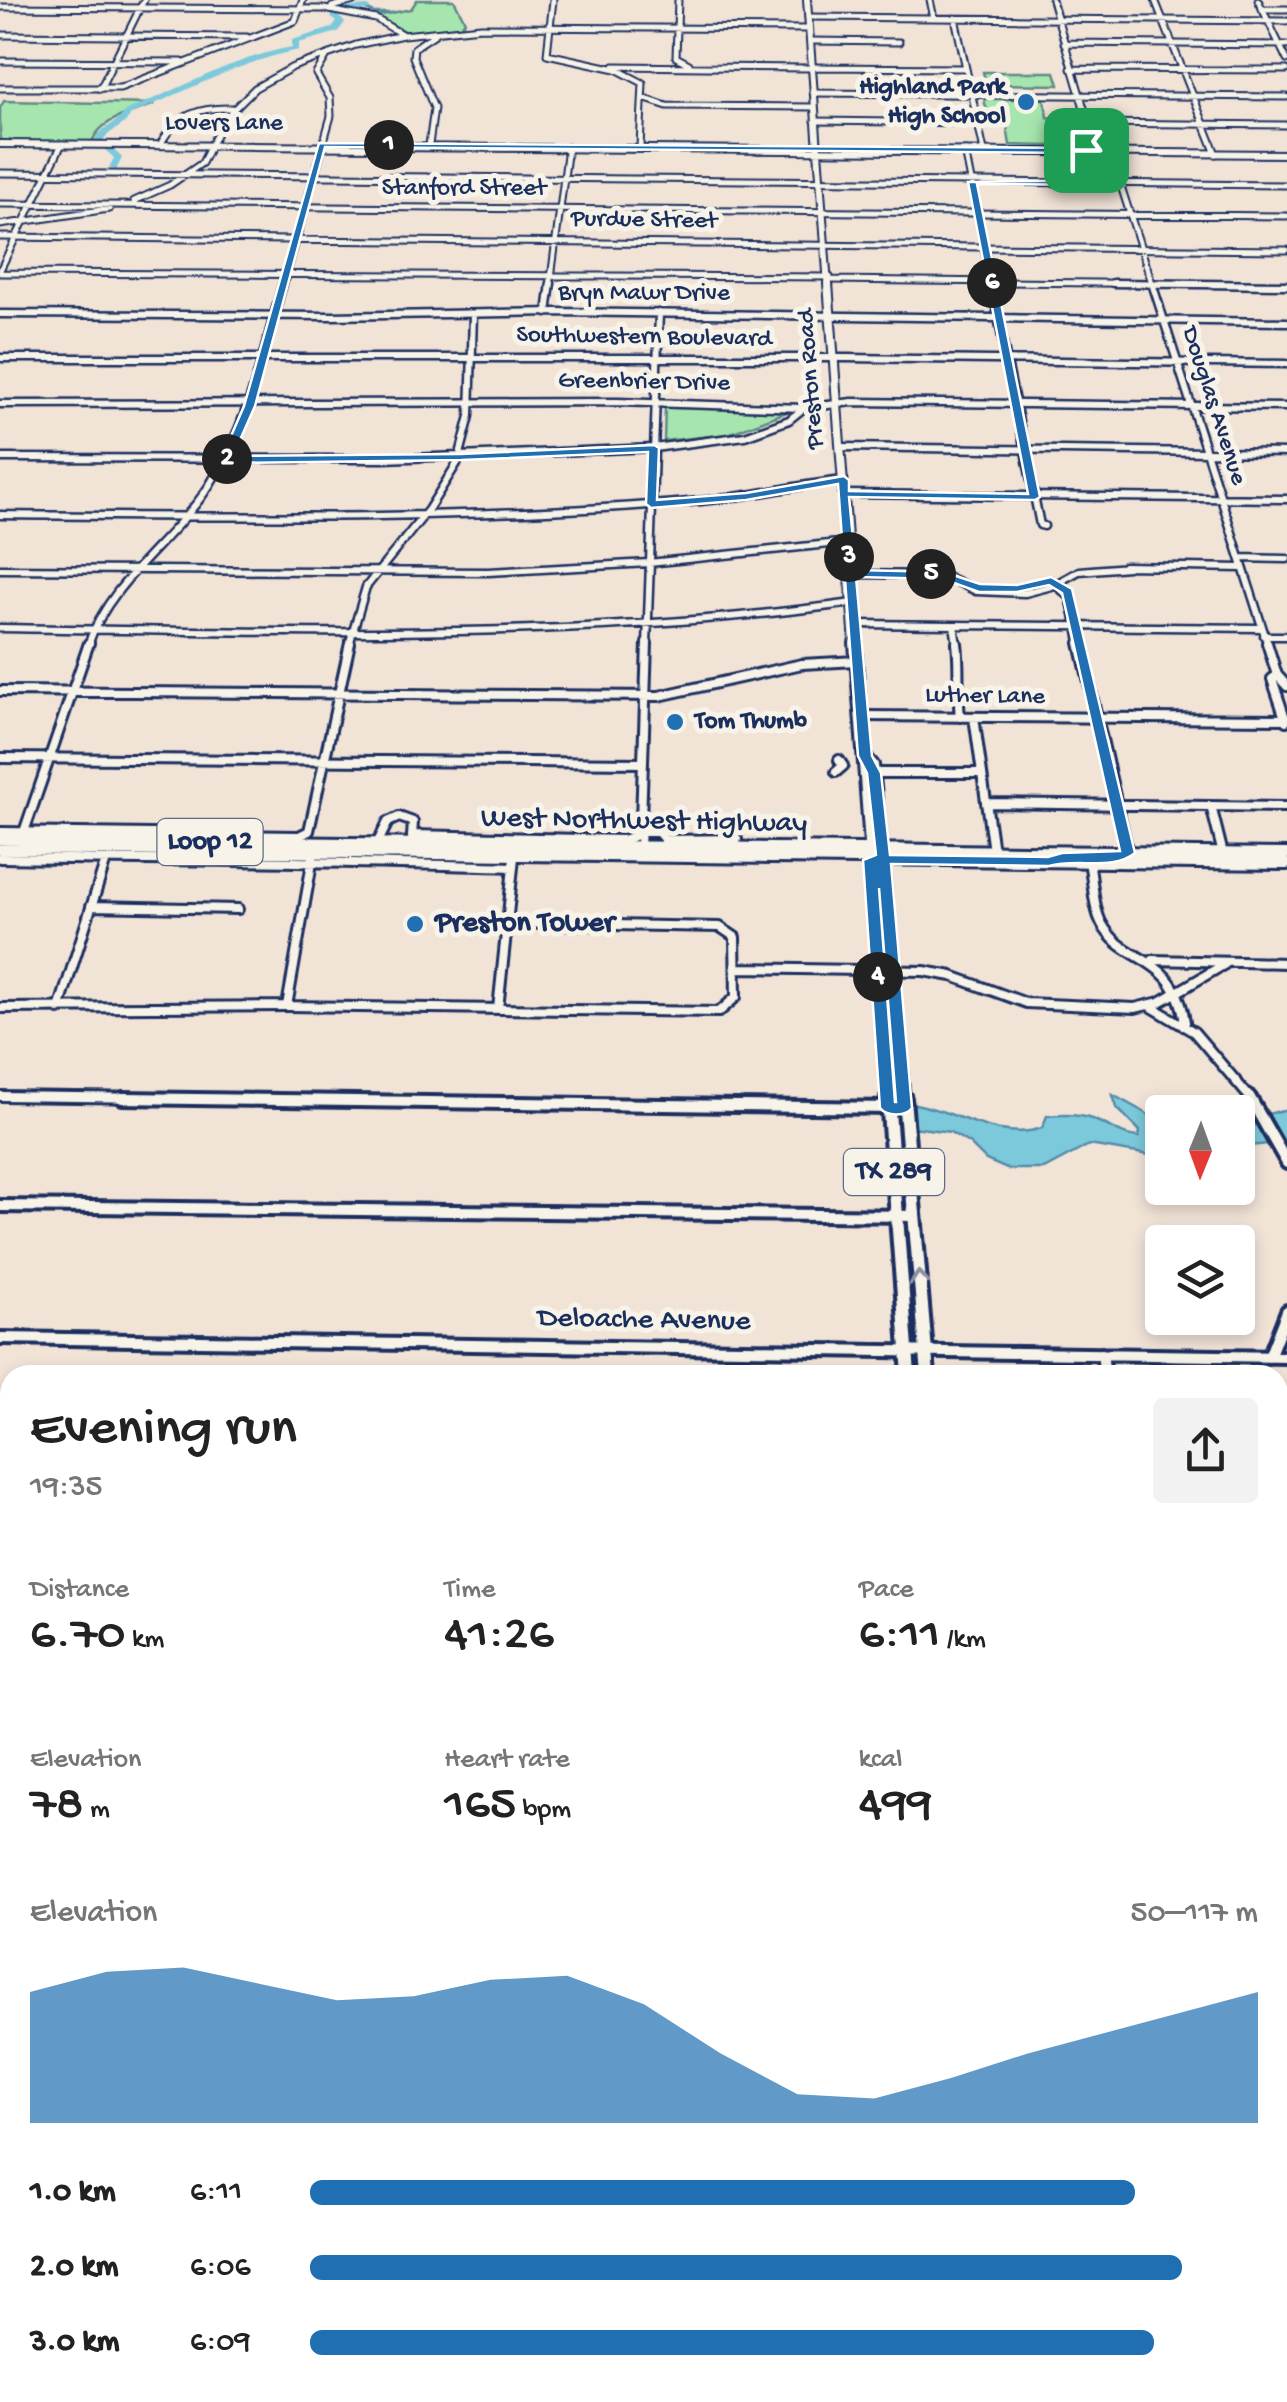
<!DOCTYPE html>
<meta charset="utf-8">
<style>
:root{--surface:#fff;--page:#f2f2f2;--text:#222;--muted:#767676;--accent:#1f6fb2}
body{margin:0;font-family:"Gochi Hand",sans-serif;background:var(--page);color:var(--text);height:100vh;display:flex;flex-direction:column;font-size:38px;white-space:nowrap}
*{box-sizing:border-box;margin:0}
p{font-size:32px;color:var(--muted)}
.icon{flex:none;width:55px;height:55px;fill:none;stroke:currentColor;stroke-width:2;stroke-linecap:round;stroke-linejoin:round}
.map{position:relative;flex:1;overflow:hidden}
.sheet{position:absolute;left:0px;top:1365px;width:1288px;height:1038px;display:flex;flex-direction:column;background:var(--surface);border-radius:30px 30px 0 0;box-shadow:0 5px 15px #0003}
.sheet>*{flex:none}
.needle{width:65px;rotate:181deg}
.controls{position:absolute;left:1145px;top:1095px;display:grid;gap:20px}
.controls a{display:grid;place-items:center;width:110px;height:110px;border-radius:10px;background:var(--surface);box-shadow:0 5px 15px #0003;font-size:50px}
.pin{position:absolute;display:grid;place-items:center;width:85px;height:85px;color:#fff;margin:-42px;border-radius:20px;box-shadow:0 5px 15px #0006}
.km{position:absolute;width:50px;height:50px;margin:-25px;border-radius:50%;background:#222;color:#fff;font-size:28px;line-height:50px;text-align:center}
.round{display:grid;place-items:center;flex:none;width:105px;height:105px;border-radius:10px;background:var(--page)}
.head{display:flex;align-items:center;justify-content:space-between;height:170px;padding:0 30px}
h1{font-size:55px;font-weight:600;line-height:75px}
.metrics{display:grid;grid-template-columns:repeat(3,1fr);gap:15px;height:170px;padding:10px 30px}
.metrics div{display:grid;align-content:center}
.metrics b{font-size:50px;font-weight:600}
.metrics small{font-size:28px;font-weight:400}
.metrics p{font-size:28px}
.chart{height:280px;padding:20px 30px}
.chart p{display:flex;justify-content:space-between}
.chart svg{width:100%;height:180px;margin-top:10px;fill:var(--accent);opacity:.7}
ul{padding:0 30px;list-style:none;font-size:32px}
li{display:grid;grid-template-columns:160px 120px 1fr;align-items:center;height:75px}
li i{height:25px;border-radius:12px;background:var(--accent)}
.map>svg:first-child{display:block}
</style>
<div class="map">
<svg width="1287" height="2402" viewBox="0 0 1287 2402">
<rect width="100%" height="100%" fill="#f2e3d7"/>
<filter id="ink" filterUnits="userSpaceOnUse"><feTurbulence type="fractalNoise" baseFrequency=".01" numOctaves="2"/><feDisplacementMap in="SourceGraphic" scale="20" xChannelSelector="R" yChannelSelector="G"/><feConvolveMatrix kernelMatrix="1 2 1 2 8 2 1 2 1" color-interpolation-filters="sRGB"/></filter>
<g filter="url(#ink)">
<path fill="#a6e6ae" stroke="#608a86" stroke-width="2.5" d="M417,0H454L465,21L460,26L406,32L377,16L411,9Z
M983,72H1055L1059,85L986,84Z
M984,99H1044L1048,117L1081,128L1087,147L1010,145L1005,115H988Z
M4,101L155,104C133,113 101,118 92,142L0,141V108Z
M665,406L792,410L728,434L664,441Z"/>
<path fill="#7cc9db" stroke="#558ba9" stroke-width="2.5" d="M1113,1095L1151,1116L1185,1105L1221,1112H1162V1157L1089,1145L1044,1169H1007L986,1160L970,1144L950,1132L912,1127L909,1103C955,1109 998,1143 1042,1128L1047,1116C1065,1114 1082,1114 1099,1122C1112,1127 1124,1137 1139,1137L1140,1131L1117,1108Z
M1287,1109V1142L1238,1147V1113L1264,1115Z"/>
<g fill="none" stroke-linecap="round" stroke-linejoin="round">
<path stroke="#558ba9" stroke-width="2.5" d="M362,8L372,12
M374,13H392"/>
<path fill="#7cc9db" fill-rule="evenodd" d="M368,6L371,10L345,12L339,17L345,22L338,32L299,43V50C237,62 188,91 131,114C124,129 107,130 101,144L94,142C100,126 117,126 125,111C181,89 232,58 292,47V40L332,28L337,22L331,17L340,8Z
M103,144H109L122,158L116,170L109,168L114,158L103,148Z"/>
<defs>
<path id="minor-far4" d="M553,0L547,54L616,69L643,83L640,147
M678,0L676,57L689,64
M930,0L934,18
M1052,0L1097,152
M1155,0L1216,154
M1258,0L1287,60
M0,7L324,9L376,19L403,35
M332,7L358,0
M1262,9H1287
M808,17L1287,21
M955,18L984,151
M0,35L247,37
M810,41L899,42
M1064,43L1287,45
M0,61L182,62
M614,66L811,68
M811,67L966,68
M1071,69L1287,70
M0,88H120L295,21L303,0
M100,89L144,0
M813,93L1287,97
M643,98L667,106L814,107
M815,121L978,123
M1087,123L1287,125
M161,143C178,114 199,107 232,108
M429,145L434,108L413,57L414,48L435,34
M965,151L992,286
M1105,152L1120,183L1153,286
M0,173L1287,185
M134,201L170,185L202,163L224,119L255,88L293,67L356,45L403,35L481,27L809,29
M0,204L1287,216
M0,225L109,209
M0,237L1287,250
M0,270L62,144
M0,273L830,277
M830,280L1287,285
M283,286L331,116L330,98L316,74L326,57
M550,286L568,147"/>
<path id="minor-far3" d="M991,283L1040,525L1044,526
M1113,283L1287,285
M1152,283L1268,645
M547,313L551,283
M0,314L332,316L556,312L1287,322
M0,358H846L1287,364
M0,404L617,402L804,408L852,402L1287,407
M842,447L1287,453
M0,458L384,459L654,448L745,436L789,420L804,408
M843,494L1287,499
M0,515C233,517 468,521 701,501C749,497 796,485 844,480
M1240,558L1287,559
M1124,566L1243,568
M0,569L488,572L649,563L848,542
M851,574L944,575L976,591L1025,593L1052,586L1079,571L1128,567
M1051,581L1070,597L1081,645
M855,624L1261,628
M954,625L957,645
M0,628C286,632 569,642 853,603
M1264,636H1287
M88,645C110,580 173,541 209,486C249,424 263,353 283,283
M349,645L366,587L428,510L458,462L470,416L473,314
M647,645L659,313"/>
<path id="minor-far2" d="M957,643C960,668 957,691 960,717
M1080,643L1128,853
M1267,643L1277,675L1287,686
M1277,675L1272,679L1286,721
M0,691L659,696L802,664L857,661
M862,716L1287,719
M974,717L993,851
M0,758L643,763
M836,772L843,766L839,760
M874,773H982
M986,803L1287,807
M1211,806L1223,854
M0,832L299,836L309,831L350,643
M24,832L89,643
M412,835L624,840L643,832H658L665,840L737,839
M377,844L388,822L399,817L413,822L412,837
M640,850L647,643
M0,858C171,861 342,861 513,867
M1089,862C1093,880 1093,908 1102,924C1125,966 1174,952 1185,1022
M91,906L238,909
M1153,960L1287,963
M737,968L924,971L952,976L1026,1003L1135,1008L1160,1002L1225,964
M287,1006L313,857
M1152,1007L1194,1032L1252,1100
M0,1008L287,1006L719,1012L736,997L735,937L720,927L507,923
M59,1009L106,860
M498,1009L515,848
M0,1096L308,1100"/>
<path id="minor-far1" d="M122,1098L892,1108
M1250,1098L1287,1163
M0,1206L914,1216
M0,1338L1287,1357
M1102,1354L1105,1375
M1269,1357L1287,1311
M0,1528H10
M1278,1610H1287"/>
<path id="minor" d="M0,1722L10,1723
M1278,1829H1287
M0,1928H10
M1278,2026H1287
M0,2164H10
M1278,2250L1287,2251
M209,2402L210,2392"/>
<path id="major-far4" d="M807,0L828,286
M0,144L1287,154"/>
<path id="major-far3" d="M828,283L855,645"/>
<path id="major-far2" d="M855,643L889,1100
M865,756L873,765L904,1100
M0,839L1287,854
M0,849L1287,864"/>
<path id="major-far1" d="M888,1098L909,1375
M904,1098L928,1375"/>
<path id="major" d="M989,2392V2402
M1016,2392L1017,2402"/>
</defs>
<use href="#minor-far4" stroke="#1b2f5e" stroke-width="9"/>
<use href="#minor-far3" stroke="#1b2f5e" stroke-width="11"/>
<use href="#minor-far2" stroke="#1b2f5e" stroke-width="14"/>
<use href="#minor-far1" stroke="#1b2f5e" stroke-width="18"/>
<use href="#minor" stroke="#1b2f5e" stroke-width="20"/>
<use href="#major-far4" stroke="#1b2f5e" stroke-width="10"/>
<use href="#major-far3" stroke="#1b2f5e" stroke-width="12"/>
<use href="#major-far2" stroke="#1b2f5e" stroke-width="16"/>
<use href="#major-far1" stroke="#1b2f5e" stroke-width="20"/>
<use href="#major" stroke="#1b2f5e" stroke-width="22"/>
<use href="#minor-far4" stroke="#f7f3e8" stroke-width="5"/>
<use href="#minor-far3" stroke="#f7f3e8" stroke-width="6"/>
<use href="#minor-far2" stroke="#f7f3e8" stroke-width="8"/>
<use href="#minor-far1" stroke="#f7f3e8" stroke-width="10"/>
<use href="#minor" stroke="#f7f3e8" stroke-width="12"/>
<use href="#major-far4" stroke="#f7f3e8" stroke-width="6"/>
<use href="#major-far3" stroke="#f7f3e8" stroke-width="8"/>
<use href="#major-far2" stroke="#f7f3e8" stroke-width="10"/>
<use href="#major-far1" stroke="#f7f3e8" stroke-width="12"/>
<use href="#major" stroke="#f7f3e8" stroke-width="15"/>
</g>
<defs><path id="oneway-chevron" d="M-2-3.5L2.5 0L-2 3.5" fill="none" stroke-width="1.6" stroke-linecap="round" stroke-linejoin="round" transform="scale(2.5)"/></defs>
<use stroke="#8991a3" href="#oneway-chevron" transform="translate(919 1278) rotate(-95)"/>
</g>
<path fill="#1f6fb2" stroke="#fff" stroke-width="2.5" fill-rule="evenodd" d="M1091,142L1108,150L1124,185L977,184L1040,497L1035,500L849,497L856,570L944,572L980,584L1017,585L1051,577L1072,589L1135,853C1113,871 1076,858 1049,866L891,864L912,1108C906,1117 886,1116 880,1108L863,860L876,855L867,773L858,756L838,484L746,500L651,508L646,504L648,452L461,460L226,463L221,459L244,406L319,143L1084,148ZM325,147L1086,153L1092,150L1101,155L1115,180L968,182L1028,494L849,491V480L844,476L746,493L657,500L659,448L654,445L461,454L233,456L255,406ZM856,577L943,579L979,592H1017L1049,585L1062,593L1120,851L1062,853L1048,857L890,855L881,773L872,756ZM879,888L896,1102H895Z"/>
<g fill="#1f6fb2" stroke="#f7f3e8" stroke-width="4">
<circle cx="1026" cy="102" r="10"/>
<circle cx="675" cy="722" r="10"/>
<circle cx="415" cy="924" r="10"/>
</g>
<g text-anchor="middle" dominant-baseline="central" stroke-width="10" stroke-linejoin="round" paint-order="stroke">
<g font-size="25" font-weight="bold" fill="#1b2f5e" stroke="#f7f3e8" text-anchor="end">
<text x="1006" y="88">Highland Park<tspan x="1006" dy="29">High School</tspan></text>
<text x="695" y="722" text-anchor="start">Tom Thumb</text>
</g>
<g font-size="25" fill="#1b2f5e" stroke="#f7f3e8">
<text x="224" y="124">Lovers Lane</text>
<text x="464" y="189">Stanford Street</text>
<text transform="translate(644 221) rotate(1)">Purdue Street</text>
<text x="644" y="294">Bryn Mawr Drive</text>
<text transform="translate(644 338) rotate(1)">Southwestern Boulevard</text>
<text transform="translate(812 379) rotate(-94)">Preston Road</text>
<text transform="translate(644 383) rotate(1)">Greenbrier Drive</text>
<text transform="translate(1213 406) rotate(72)">Douglas Avenue</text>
<text transform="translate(985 697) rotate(1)">Luther Lane</text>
</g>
<g fill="#f7f3e8" stroke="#5d6a87" stroke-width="2.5">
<rect x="157.5" y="819" width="105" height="46" rx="8"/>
<rect x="844" y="1149" width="100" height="46" rx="8"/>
</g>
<g font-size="28" font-weight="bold" fill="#1b2f5e">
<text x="210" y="842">Loop 12</text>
<text x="894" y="1172">TX 289</text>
</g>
<g font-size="30" fill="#1b2f5e" stroke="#f7f3e8">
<text transform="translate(644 822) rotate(1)">West Northwest Highway</text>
<text transform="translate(644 1321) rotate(1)">Deloache Avenue</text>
</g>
<g font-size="30" font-weight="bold" fill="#1b2f5e" stroke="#f7f3e8" text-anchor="start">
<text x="435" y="924">Preston Tower</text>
</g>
</g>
</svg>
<div class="controls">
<a><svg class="needle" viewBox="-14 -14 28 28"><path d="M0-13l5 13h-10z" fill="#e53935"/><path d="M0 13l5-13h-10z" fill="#767676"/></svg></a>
<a><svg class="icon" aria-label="layers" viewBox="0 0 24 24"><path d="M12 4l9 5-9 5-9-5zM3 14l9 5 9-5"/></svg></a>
</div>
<div class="pin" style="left:1086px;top:150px;background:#1e9e55"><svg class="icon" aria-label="arrive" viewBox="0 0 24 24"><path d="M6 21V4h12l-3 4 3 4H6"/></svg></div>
<b class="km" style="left:389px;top:145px">1</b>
<b class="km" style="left:227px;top:459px">2</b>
<b class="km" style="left:849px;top:557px">3</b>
<b class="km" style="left:878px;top:977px">4</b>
<b class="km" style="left:931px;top:574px">5</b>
<b class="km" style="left:992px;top:283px">6</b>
<section class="sheet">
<div class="head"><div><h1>Evening run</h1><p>19:35</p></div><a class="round"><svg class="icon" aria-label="share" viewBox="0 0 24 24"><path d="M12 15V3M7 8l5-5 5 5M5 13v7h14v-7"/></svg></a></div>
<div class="metrics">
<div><p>Distance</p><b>6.70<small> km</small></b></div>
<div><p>Time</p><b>41:26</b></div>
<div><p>Pace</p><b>6:11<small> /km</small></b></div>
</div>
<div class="metrics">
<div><p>Elevation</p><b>78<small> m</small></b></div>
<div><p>Heart rate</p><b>165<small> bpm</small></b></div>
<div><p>kcal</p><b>499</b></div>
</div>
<div class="chart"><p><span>Elevation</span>50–117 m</p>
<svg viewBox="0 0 160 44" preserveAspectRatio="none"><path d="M0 44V12L10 7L20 6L30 10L40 14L50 13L60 9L70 8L80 15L90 27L100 37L110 38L120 33L130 27L140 22L150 17L160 12V44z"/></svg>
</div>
<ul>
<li><b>1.0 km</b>6:11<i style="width:87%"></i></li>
<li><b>2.0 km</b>6:06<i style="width:92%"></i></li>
<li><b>3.0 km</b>6:09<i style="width:89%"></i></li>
</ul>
</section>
</div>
